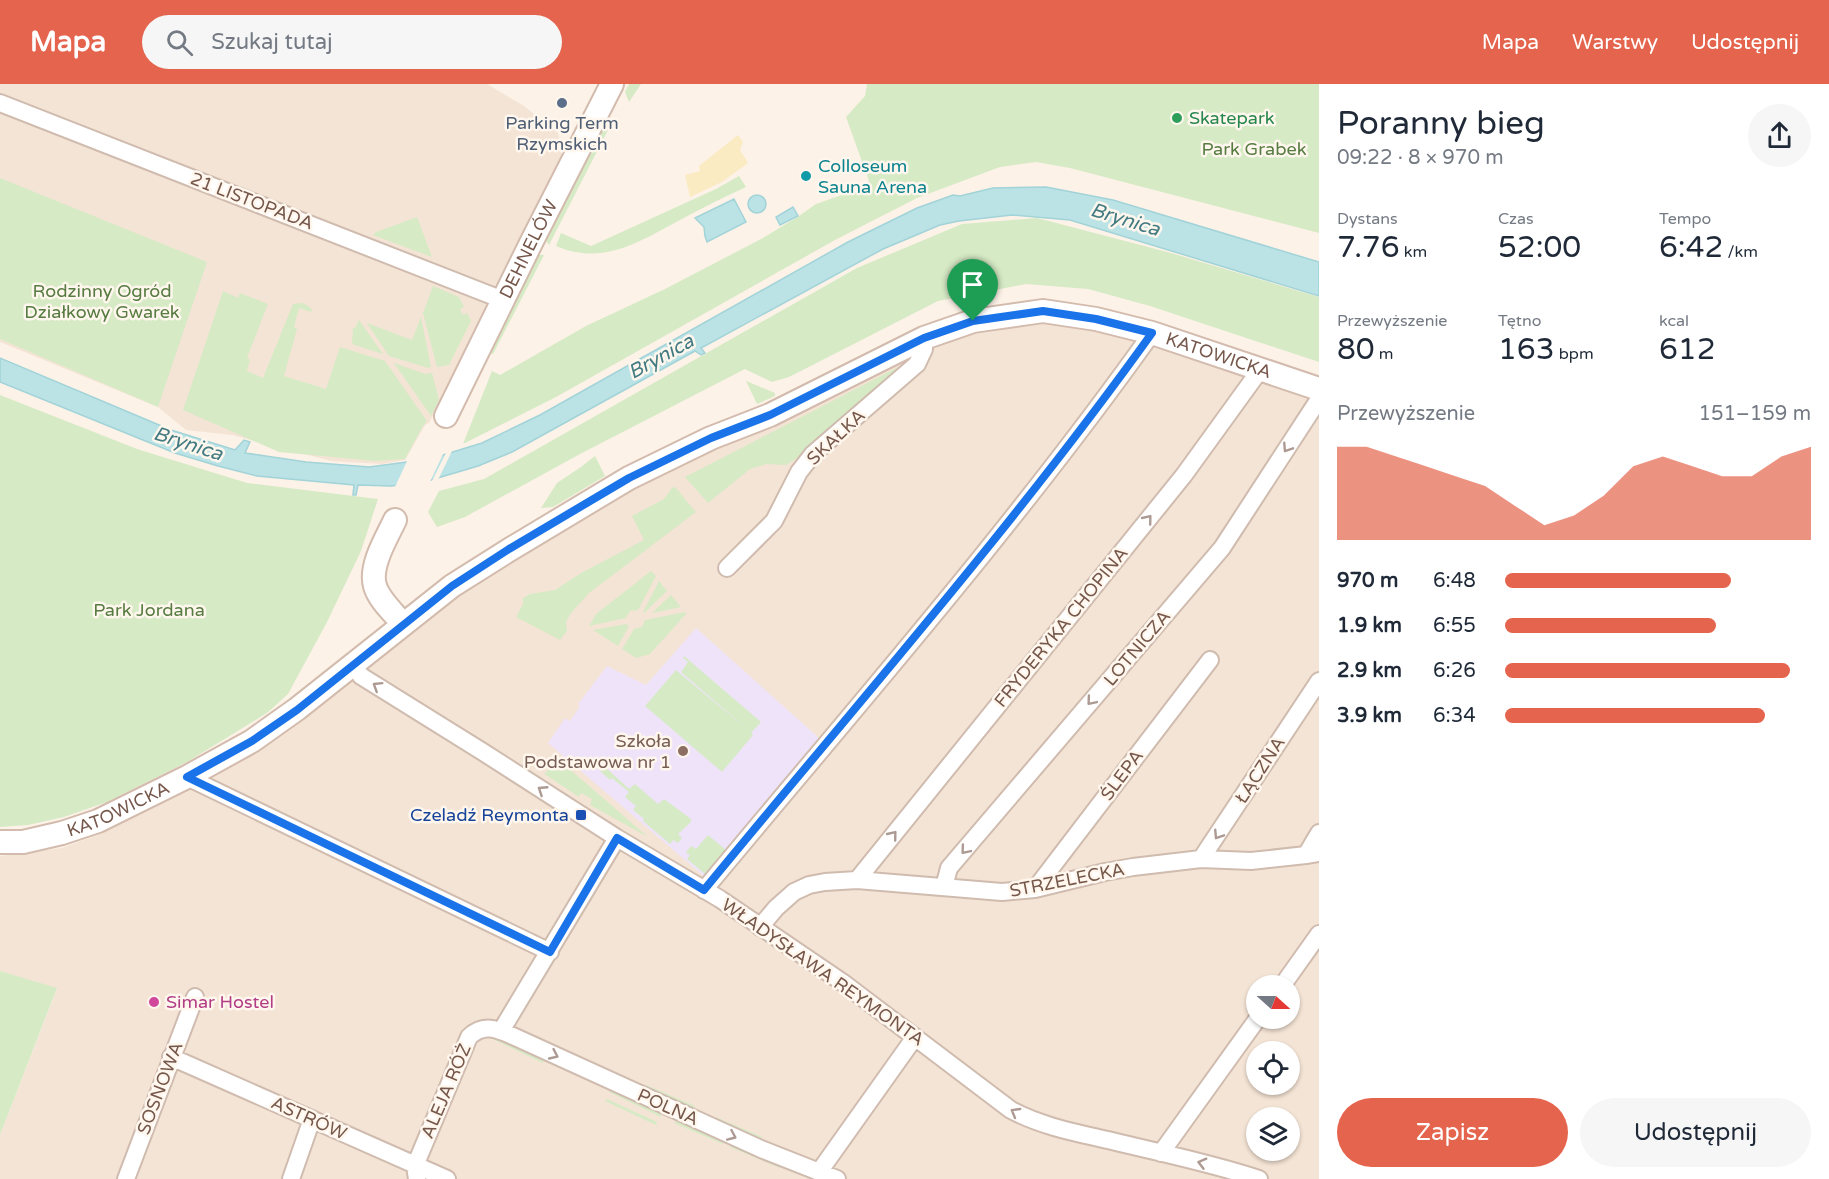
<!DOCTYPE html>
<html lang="pl">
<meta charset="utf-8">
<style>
:root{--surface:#fff;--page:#f6f6f7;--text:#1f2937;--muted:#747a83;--accent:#e5644d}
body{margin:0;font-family:"Varela Round",sans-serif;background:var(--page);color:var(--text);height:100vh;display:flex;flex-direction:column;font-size:22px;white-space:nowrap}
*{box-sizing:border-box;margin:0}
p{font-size:20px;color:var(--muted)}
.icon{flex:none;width:33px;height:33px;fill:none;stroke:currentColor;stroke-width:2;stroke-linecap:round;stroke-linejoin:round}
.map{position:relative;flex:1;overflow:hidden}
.panel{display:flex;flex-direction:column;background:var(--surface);width:510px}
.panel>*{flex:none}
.needle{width:39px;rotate:111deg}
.buttons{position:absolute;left:1246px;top:891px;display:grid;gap:12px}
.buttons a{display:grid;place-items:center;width:54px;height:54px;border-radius:50%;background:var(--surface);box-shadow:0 2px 4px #0004;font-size:30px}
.pin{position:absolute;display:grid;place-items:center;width:51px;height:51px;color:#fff;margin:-62px -26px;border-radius:50% 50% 50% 0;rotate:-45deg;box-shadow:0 0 6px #0007}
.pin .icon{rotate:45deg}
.round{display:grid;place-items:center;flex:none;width:63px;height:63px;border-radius:32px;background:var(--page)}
.headline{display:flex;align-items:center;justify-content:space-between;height:102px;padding:0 18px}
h1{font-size:33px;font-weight:600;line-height:45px}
.metrics{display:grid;grid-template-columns:repeat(3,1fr);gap:9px;height:102px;padding:6px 18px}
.metrics div{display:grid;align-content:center}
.metrics b{font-size:30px;font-weight:600}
.metrics small{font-size:16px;font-weight:400}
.metrics p{font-size:16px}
.chart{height:168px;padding:12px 18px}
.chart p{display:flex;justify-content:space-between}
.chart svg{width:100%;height:108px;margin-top:6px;fill:var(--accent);opacity:.7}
.button{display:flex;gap:12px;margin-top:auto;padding:12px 18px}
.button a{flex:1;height:69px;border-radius:36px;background:var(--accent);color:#fff;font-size:24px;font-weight:600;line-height:69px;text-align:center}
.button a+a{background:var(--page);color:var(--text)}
ul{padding:0 18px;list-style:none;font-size:20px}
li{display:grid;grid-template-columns:96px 72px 1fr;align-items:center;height:45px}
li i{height:15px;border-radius:8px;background:var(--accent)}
header{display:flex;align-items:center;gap:36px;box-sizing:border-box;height:84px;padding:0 30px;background:var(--accent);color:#fff}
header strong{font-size:28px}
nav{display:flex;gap:33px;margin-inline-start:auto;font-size:21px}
.search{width:420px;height:54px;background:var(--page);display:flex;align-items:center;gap:15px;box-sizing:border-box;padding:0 21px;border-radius:33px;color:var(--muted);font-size:22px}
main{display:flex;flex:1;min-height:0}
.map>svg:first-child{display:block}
</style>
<header>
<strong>Mapa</strong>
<div class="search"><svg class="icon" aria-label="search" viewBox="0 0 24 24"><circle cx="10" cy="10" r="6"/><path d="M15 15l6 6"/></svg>Szukaj tutaj</div>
<nav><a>Mapa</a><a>Warstwy</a><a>Udostępnij</a></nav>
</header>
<main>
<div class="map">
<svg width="1319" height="1095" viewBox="0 0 1319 1095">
<rect width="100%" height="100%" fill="#fcf2e7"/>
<path fill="#f4e4d5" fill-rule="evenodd" d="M0,0H487L524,22L558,49L563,77L482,239L429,339L425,341L405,376L382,380L331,377L232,351L186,346L158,323L0,258Z
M1043,227L1319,305V1095H0V1051L57,905L0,887V772L62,764L103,749L193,705L304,634L509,466L924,254ZM1257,902H1290V934H1257ZM1257,968H1290V1000H1257ZM1257,1034H1290V1066H1257Z"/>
<path fill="#efe3f9" d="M696,544L819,654L801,675V678L706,794L548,659L565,634L570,637L580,622L578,620L607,582L646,601Z"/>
<path fill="#d6eac5" d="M629,0H641L629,18L625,8Z
M867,0H1319V149L1070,84L1036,78L1000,83L917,114L835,156L556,313L463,360L492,287L500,291L586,242L665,205L763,154L799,132L816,120L839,112L869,97L846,33L865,12Z
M601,39L609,44L549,161L543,152Z
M739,92L746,103C724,113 702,124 680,136C639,158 603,182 556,162L561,149L591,162L716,105Z
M0,94L207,178L158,323L0,255Z
M417,133L432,173L373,151L376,148Z
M1037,134L1171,169L1319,213V278L1150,222L1088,205L1026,200L938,217L789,293L772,298L745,285L580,370L465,433L437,443L428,428L439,407L484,395L857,184L962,140Z
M534,171H544L493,270L487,268Z
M433,202L459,213L464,223L460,225L463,231L467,229L471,237L449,281L437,283L423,229Z
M223,207L238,214L240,209L268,220L247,274L250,276L247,287L263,294L293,220L303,219L312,225L311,228L299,224L294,243L297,245L284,292L326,305L340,263L385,277L427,337L423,342L405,375L375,377L279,368L183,326Z
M421,233L431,283L428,284L389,272L367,239L412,256Z
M359,236L383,270L352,260L353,244H355Z
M394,279L425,290L432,289L439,316L431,332Z
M906,279L810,366L786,381L766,380L750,385L708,419L685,393Z
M746,297L775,309V312L757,320Z
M0,311L137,365L247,399L378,415L361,467L327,538L288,610L267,629L187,678L107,718L64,733L28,741L0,743Z
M595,372L605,392L553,423L541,424L557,399L581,383Z
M675,403L696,428L589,509L571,529L566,538L567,547L560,556L516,533L523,520V514L530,510L555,506L581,489L644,456L632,432L664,415L672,404Z
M651,487L656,492L638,526L630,527L626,534L589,542L596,530Z
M659,497L667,507L644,529L643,528Z
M671,511L681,523L652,529Z
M685,528L686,530L650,570L636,574L622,565L634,545L642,543L645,536Z
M626,540L629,542L618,562L593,546Z
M684,572L761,638L751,649L753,651L722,688L645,622L676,586L748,646L681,588L688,578L683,574Z
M556,675H558L648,753L590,721L592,715L581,709L579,713L546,691H544Z
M604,682L629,705L635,700L658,720L664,715L691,735V738L678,750L682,754L678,759L673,756L670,760L643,737L644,735L633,726L636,722L625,713L629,708L612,694L610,696L600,687Z
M708,751L726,766L705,790L687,775L690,771L686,768L691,762L696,765Z
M0,887L57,904L0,1051Z
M484,951L497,953L544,975L543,979Z
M646,1001L695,1022L693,1026L644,1003Z
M612,1005L661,1028V1033L609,1008Z
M607,1015L657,1038L656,1041L605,1017Z
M716,1033L762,1053L761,1056L716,1035Z
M679,1035L723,1055V1060L674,1039Z
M731,1060L780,1080V1084L730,1063Z"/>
<path fill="#fbebc2" d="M738,51L743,58L740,66L748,79L722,98L690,113L685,91L700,87L699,82Z"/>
<path fill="#bbe3e6" stroke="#a1d3d8" stroke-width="1.5" d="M1046,103L1113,116L1319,178V212L1070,136L1012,131L959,137L940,141L883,165L701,264L705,269L701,271L695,267L512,368L478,382L421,399L391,402L358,401L356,411H353L354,401L257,392L218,382L175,369L0,298V274L171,346L235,366L244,356L250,358L245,369L306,378L369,383L430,375L482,359L540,331L848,158L917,124L953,111L960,112L993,104Z
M748 120a9 9 0 1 1 18 0a9 9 0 1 1-18 0Z
M734,115L746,138L707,158L705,152L704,143L695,134Z
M793,123L798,132L780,141L776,133Z"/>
<path fill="#fcf2e7" d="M453,365L437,398L431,399L447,367Z
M444,368L429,400L394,405L408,375Z"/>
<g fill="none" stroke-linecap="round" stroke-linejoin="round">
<defs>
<path id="street" d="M0,19L503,216
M727,484L774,437L799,388L813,370L917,280L924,265V254
M353,581L361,592L483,668L617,754L720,815L842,898L1011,1026C1043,1043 1078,1049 1112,1057C1161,1069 1211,1079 1259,1095
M187,693L550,868
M1306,771L1319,749
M1201,775L1319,597
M857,796L1184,391L1260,286
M944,803L949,784L1222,464L1319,315
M1035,805L1210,576
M704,806C856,623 1014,443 1152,249
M760,843L776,824L794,808L809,801L825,798L857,796L1002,808L1035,805L1105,788L1133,783L1201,775L1251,777L1306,771L1319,769
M1282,902L1319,850
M501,947L617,754
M171,973L447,1095
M1161,1069L1258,934
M819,1088L915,953
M126,1095L195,913
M291,1095L312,1035
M417,1095L415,1082L469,953C484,938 499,946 515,953L761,1065L837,1095"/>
<g id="secondary">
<path id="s1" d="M446,332L532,157L612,0"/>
<path d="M395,436C387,453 369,482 375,502C379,516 394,529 403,540"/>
<path id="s2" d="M0,758H23L62,749L98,737L187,693L252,657L297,625L452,502L509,466L629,394L711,354L770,331L924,254L973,237L1043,227L1096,235L1152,249L1319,305"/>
</g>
</defs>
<use href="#street" stroke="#d0bbaf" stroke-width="20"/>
<use href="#secondary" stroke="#d3bbad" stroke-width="26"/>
<use href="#street" stroke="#fff" stroke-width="16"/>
<use href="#secondary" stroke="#fff" stroke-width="22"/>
</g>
<defs><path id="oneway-chevron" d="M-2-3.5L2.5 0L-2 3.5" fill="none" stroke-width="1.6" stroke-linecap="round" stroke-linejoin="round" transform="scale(1.5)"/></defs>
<g stroke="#ad9a93">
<use href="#oneway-chevron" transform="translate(1287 364) rotate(123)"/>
<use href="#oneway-chevron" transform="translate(1148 435) rotate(-51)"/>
<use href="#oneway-chevron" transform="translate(377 602) rotate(-148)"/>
<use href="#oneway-chevron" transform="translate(1091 617) rotate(130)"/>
<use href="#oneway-chevron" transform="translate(542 706) rotate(-147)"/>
<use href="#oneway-chevron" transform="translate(893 751) rotate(-51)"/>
<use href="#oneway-chevron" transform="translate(1218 751) rotate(123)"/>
<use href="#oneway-chevron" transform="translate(965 766) rotate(130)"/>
<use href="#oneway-chevron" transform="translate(554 971) rotate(25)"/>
<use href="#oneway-chevron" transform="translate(1015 1028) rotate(-150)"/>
<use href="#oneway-chevron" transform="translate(732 1052) rotate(24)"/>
<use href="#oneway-chevron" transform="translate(1202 1079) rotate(-165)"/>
</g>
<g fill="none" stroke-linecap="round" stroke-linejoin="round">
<defs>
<path id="route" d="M1043,227L1096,235L1152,249C1013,443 855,622 704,806L617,754L550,868L187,693L252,657L297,626L452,502L509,465L629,394L711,354L770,331L924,254L973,237Z"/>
</defs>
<use href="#route" stroke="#fff" stroke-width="12"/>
<use href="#route" stroke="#1a73e8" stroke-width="8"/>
</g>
<circle fill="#5c6f8a" stroke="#fff7ed" stroke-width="2" cx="562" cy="19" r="6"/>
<circle fill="#2e9e5b" stroke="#fff7ed" stroke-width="2" cx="1177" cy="34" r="6"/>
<circle fill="#0f9aa8" stroke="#fff7ed" stroke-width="2" cx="806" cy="92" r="6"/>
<circle fill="#8d6e63" stroke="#fff7ed" stroke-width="2" cx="683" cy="667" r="6"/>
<rect fill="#1a4fb4" stroke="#fff7ed" stroke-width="2" x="575" y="725" width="12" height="12" rx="3"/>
<circle fill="#d1479c" stroke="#fff7ed" stroke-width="2" cx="154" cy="918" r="6"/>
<g text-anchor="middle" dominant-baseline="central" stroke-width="5" stroke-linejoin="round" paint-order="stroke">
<g font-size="18" fill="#27864d" stroke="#fff7ed" text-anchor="start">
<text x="1189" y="34">Skatepark</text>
</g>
<g font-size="18" fill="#4e5e75" stroke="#fff7ed">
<text x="562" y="39">Parking Term<tspan x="562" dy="21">Rzymskich</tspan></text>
</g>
<g font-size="18" fill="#577c42" stroke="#fff7ed">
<text x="1254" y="65">Park Grabek</text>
<text x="102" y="207">Rodzinny Ogród<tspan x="102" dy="21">Działkowy Gwarek</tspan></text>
<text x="149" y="526">Park Jordana</text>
</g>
<g font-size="18" fill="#0d838f" stroke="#fff7ed" text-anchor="start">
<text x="818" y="82">Colloseum<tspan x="818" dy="21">Sauna Arena</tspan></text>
</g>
<g font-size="18" fill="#76574b" stroke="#fff7ed">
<text transform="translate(252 117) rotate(21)">21 LISTOPADA</text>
<text stroke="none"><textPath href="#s1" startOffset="186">DEHNELÓW</textPath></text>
<text stroke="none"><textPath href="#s2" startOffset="1366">KATOWICKA</textPath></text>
<text transform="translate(836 353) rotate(-43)">SKAŁKA</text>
<text transform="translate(1061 543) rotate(-51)">FRYDERYKA CHOPINA</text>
<text transform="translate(1137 564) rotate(-50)">LOTNICZA</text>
<text transform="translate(1260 686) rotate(-57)">ŁĄCZNA</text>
<text transform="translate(1122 691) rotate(-53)">ŚLEPA</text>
<text stroke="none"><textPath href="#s2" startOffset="124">KATOWICKA</textPath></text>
<text transform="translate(1067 796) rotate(-11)">STRZELECKA</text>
<text transform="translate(823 888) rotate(35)">WŁADYSŁAWA REYMONTA</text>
<text transform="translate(160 1004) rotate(-69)">SOSNOWA</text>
<text transform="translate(446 1007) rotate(-67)">ALEJA RÓŻ</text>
<text transform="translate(668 1023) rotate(24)">POLNA</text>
<text transform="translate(309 1034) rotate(24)">ASTRÓW</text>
</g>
<g font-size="18" fill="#785e54" stroke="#fff7ed" text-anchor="end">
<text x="671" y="657">Szkoła<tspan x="671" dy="21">Podstawowa nr 1</tspan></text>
</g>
<g font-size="18" fill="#164399" stroke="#fff7ed" text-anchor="end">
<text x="569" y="731">Czeladź Reymonta</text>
</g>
<g font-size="18" fill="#b23c85" stroke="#fff7ed" text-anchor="start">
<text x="166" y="918">Simar Hostel</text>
</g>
<g font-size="20" font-style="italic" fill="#427b82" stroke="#fff7ed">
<text transform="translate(1125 136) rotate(17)">Brynica</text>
<text transform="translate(661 273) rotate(-29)">Brynica</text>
<text transform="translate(188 360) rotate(18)">Brynica</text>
</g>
</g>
</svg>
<div class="buttons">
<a><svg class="needle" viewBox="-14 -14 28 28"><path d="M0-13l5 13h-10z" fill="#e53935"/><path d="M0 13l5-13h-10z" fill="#747a83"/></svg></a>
<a><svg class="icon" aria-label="locate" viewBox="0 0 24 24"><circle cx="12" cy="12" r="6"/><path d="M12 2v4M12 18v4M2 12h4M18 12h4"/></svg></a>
<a><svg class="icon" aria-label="layers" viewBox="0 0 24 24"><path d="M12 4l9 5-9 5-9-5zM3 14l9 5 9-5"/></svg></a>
</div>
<div class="pin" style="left:973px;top:237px;background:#1e9e55"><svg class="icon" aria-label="arrive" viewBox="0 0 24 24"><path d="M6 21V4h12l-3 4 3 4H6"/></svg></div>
</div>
<section class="panel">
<div class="headline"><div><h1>Poranny bieg</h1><p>09:22 · 8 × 970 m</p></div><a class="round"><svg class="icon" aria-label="share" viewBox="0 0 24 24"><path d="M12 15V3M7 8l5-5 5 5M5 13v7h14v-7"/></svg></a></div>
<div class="metrics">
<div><p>Dystans</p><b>7.76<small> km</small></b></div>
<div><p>Czas</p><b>52:00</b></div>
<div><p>Tempo</p><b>6:42<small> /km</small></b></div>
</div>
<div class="metrics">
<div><p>Przewyższenie</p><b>80<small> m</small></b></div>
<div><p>Tętno</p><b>163<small> bpm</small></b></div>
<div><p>kcal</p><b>612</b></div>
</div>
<div class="chart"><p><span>Przewyższenie</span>151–159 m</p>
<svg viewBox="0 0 160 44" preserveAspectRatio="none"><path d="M0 44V6L10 6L20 10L30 14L40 18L50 22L60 30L70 38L80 34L90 26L100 14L110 10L120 14L130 18L140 18L150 10L160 6V44z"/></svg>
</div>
<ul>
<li><b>970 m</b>6:48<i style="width:74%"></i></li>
<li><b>1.9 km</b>6:55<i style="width:69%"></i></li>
<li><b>2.9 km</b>6:26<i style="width:93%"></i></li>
<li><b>3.9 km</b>6:34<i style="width:85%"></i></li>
</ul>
<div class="button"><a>Zapisz</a><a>Udostępnij</a></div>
</section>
</main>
